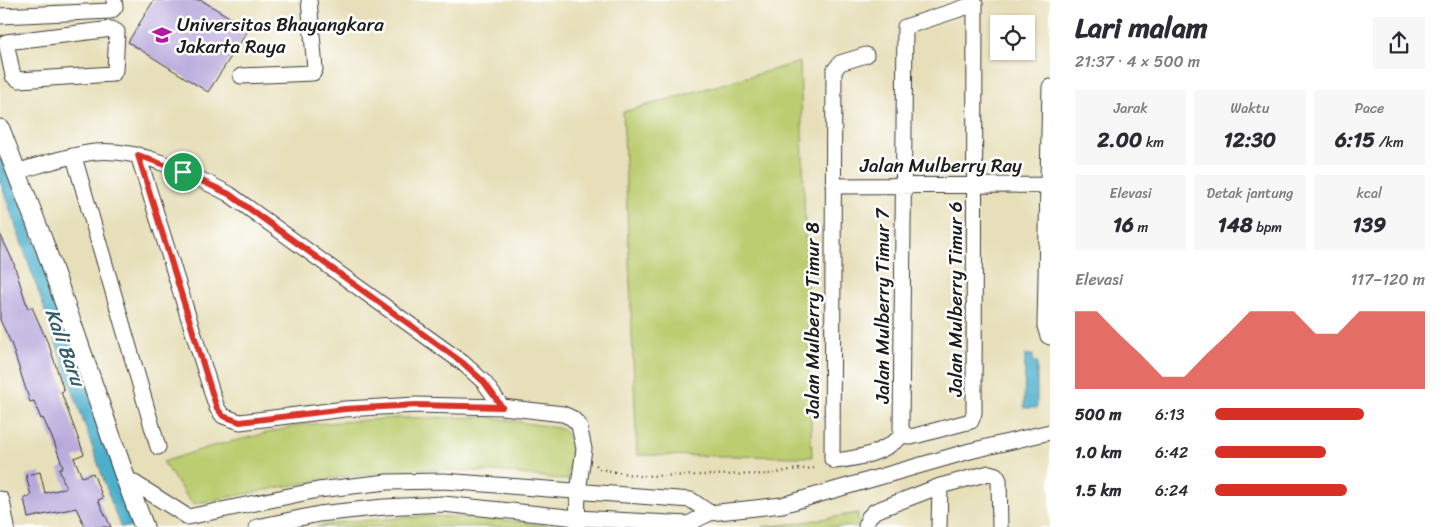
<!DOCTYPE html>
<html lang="id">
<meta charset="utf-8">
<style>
:root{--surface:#fff;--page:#f7f7f7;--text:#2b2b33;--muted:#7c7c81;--accent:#d93025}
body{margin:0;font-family:Sriracha,sans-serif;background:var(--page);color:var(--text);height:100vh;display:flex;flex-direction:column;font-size:19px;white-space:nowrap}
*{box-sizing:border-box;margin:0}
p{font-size:16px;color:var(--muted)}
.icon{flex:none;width:28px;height:28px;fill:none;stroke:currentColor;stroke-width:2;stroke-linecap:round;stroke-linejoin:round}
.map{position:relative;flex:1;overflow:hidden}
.drawer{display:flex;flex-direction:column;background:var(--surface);width:400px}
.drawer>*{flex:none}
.fabs{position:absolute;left:990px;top:15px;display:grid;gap:10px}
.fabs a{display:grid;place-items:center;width:45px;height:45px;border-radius:0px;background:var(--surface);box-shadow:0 1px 4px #0004;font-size:25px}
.pin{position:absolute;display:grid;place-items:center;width:42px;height:42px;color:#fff;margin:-21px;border:2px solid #fff;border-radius:50%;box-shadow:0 1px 5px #0007}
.round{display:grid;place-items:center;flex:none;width:52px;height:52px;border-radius:0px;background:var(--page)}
.headline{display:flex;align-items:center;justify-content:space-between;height:85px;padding:0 25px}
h1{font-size:28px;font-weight:700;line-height:38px}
.stats{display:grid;grid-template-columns:repeat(3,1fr);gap:8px;height:85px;padding:5px 25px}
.stats div{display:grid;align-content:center;border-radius:0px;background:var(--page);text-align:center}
.stats b{font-size:21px;font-weight:700}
.stats small{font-size:14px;font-weight:400}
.stats p{font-size:14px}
.chart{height:140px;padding:10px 25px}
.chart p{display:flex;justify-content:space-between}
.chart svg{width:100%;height:90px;margin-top:5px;fill:var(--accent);opacity:.7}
ul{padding:0 25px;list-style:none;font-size:16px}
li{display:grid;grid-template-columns:80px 60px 1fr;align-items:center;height:38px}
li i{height:12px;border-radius:6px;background:var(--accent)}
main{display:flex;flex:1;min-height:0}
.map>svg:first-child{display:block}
</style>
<main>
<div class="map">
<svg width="1050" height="527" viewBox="0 0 1050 527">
<rect width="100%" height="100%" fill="#fff"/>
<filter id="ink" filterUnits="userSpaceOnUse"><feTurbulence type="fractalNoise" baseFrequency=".02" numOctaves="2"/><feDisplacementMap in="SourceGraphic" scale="10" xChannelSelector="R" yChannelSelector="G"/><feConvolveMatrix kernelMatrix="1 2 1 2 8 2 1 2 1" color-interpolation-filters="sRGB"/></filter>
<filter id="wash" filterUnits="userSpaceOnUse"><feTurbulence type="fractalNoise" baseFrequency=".0096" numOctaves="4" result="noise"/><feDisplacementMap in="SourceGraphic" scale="20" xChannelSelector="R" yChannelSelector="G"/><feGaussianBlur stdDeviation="1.12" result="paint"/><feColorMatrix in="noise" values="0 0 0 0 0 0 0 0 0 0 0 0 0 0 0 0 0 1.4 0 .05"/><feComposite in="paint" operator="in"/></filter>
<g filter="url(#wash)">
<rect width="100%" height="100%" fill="#e7dfb9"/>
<path fill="#bccc6f" stroke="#6c7446" d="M800,62L812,457L637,455L623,112Z
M490,417L563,429L573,443L567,480L503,472L421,469L325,479L192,504L163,462L209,447L300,425L395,418Z
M858,513V527H762L798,523Z
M426,516L486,518L561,527H316L342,522Z"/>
<path fill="#4cafcb" stroke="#346674" d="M0,142L136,527H120L0,181Z
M1025,355H1033V362H1037V408H1024Z"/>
<g id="blocks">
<path fill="#b7a7db" d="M154,0H201L249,29L208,92L128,42Z
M0,234L13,261L28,309L32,307L50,348L64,391L61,392L84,454L74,458L82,477L93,473L103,498L98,500L111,527H85L76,508L28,518L24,498L31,496L26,475L40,472L45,493L66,488L59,469L63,467L54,442L43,418L41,419L34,401L30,402L11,343L0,320Z"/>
</g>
</g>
<g filter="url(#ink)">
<use href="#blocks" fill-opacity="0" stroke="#3a3934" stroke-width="1"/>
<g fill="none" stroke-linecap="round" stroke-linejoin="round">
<defs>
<path id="minor" d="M975,4L974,413L971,421L911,437L904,434L901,428L905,27Z
M0,16L111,11L115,7L114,0
M112,29L117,32L115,70L113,74L19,80L13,76L6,42Z
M866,55L840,63L834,71L832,459L835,461C861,458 884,453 904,434
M241,76L313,73L315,69L309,0
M1050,87L1045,326L1048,336L1050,337
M138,155L213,396L217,408L223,416L240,422L345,409L416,405L502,407L563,414L572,418L579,425L584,449L578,492L577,527
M74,157L158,447
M16,172C41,165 68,155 95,152C141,148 189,173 229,194L463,363L484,382L502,407
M833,186L1050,185
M125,477L188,517L318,490L387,482L444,481L691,500L710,513
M257,527L319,514L384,507L443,504L577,518L688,524L710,513L782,505L970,451L1050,432
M866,527L868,518L875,511L940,486L989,473L996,475L999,480L1000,527
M939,527L940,486"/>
<path id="major" d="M0,129L43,241L125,477L144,527
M0,501L5,527"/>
</defs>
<use href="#minor" stroke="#3a3934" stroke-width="17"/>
<use href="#major" stroke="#3a3934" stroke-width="21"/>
<path stroke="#3a3934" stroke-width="2.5" stroke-dasharray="1 4" stroke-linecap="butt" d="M596,465L600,469L639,476L773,474L790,470L814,468"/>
<use href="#minor" stroke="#fff" stroke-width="15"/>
<use href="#major" stroke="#fff" stroke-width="19"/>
</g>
</g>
<g fill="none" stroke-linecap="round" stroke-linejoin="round" filter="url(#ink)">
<defs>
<path id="route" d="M138,155L183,172L229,194L463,363L484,382L502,407L416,405L345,409L240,422L223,416L217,408L213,396Z"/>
</defs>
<use href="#route" stroke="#fff" stroke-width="10"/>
<use href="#route" stroke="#d93025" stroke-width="6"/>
</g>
<defs>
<symbol id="university-bare" viewBox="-9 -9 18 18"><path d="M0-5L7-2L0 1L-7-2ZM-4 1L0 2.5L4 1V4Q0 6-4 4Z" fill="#b5179e" stroke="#fff" stroke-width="2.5" paint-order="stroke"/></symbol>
</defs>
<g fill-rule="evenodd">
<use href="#university-bare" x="148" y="21" width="28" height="28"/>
</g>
<g text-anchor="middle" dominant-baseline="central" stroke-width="5" stroke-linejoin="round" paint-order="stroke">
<g font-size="19" fill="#1c1c1c" stroke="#fff" text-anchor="start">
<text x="177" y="24">Universitas Bhayangkara<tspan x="177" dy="22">Jakarta Raya</tspan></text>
</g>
<g font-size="19" fill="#1c1c1c" stroke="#fff">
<text x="941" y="165">Jalan Mulberry Ray</text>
<text transform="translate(955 299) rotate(-90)">Jalan Mulberry Timur 6</text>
<text transform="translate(882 306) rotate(-90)">Jalan Mulberry Timur 7</text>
<text transform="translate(812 320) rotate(-90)">Jalan Mulberry Timur 8</text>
</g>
<g font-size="20" font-style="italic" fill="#325e6b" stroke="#fff">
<text transform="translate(65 347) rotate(70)">Kali Baru</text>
</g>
</g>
</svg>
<div class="fabs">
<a><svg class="icon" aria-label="locate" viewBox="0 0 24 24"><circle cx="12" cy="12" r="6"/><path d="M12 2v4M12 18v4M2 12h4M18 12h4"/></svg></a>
</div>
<div class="pin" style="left:183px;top:172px;background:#1e9e55"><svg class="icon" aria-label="arrive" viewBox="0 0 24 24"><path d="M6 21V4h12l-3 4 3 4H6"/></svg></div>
</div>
<section class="drawer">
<div class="headline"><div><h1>Lari malam</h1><p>21:37 · 4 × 500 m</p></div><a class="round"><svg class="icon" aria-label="share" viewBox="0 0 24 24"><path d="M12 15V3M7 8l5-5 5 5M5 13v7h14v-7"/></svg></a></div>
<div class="stats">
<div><p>Jarak</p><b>2.00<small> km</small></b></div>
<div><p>Waktu</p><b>12:30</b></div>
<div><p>Pace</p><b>6:15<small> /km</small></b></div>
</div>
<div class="stats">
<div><p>Elevasi</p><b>16<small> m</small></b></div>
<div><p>Detak jantung</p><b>148<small> bpm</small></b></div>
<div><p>kcal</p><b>139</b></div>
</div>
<div class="chart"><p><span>Elevasi</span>117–120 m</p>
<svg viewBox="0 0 160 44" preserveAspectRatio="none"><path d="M0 44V6L10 6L20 17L30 27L40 38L50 38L60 27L70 17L80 6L90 6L100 6L110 17L120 17L130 6L140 6L150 6L160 6V44z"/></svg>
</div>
<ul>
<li><b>500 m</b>6:13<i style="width:71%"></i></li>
<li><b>1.0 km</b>6:42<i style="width:53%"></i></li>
<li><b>1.5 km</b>6:24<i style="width:63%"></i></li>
</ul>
</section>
</main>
